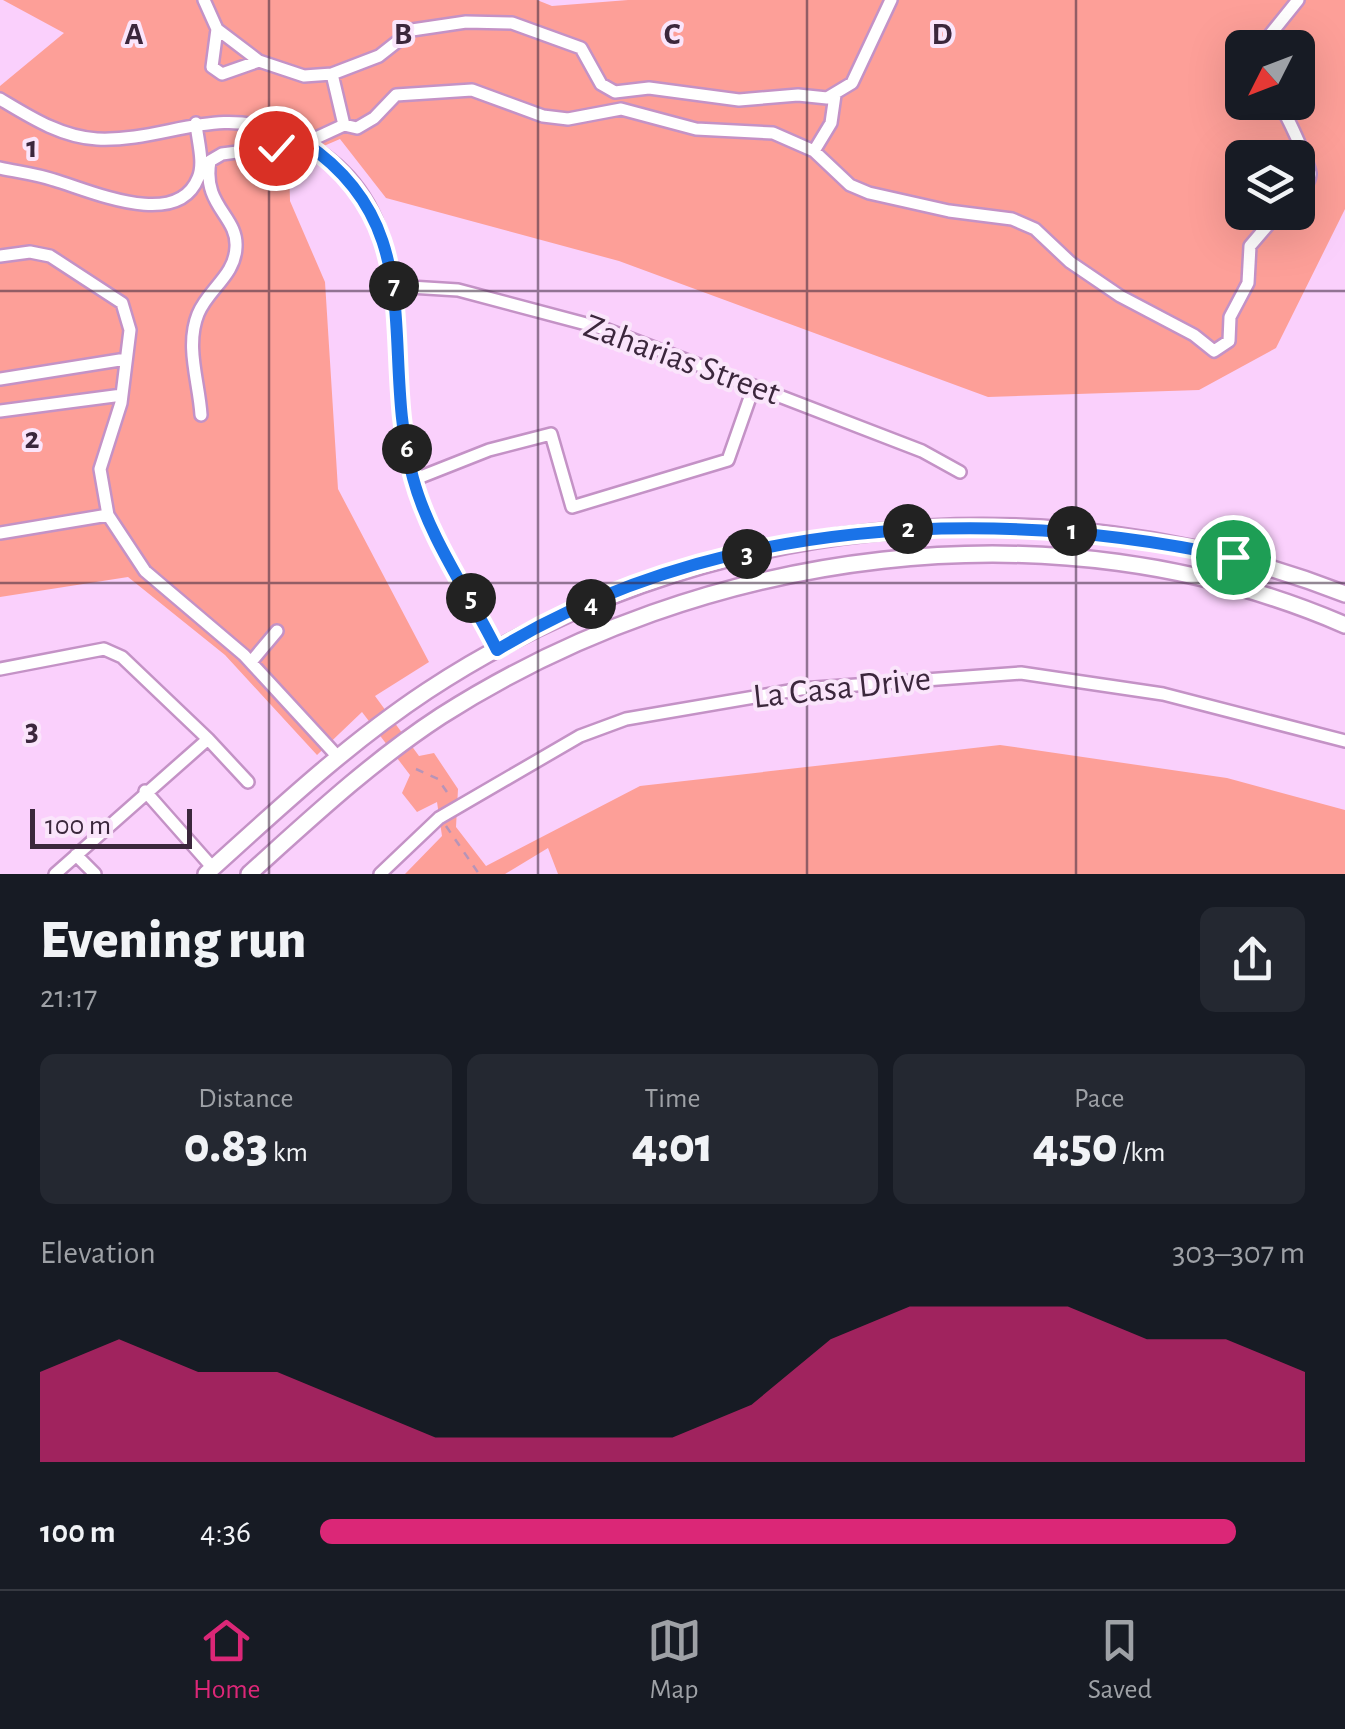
<!DOCTYPE html>
<meta charset="utf-8">
<style>
:root{--surface:#171b24;--page:#242831;--text:#f1f3f6;--muted:#9ea1a6;--line:#363941;--accent:#db2777}
body{margin:0;font-family:"Alegreya Sans",sans-serif;background:var(--page);color:var(--text);height:100vh;display:flex;flex-direction:column;font-size:38px;white-space:nowrap}
*{box-sizing:border-box;margin:0}
p{font-size:32px;color:var(--muted)}
.icon{flex:none;width:55px;height:55px;fill:none;stroke:currentColor;stroke-width:2;stroke-linecap:round;stroke-linejoin:round}
.map{position:relative;height:874px;overflow:hidden}
.details{display:flex;flex-direction:column;background:var(--surface);flex:1}
.details>*{flex:none}
.needle{width:65px;rotate:228deg}
.tools{position:absolute;left:1225px;top:30px;display:grid;gap:20px}
.tools a{display:grid;place-items:center;width:90px;height:90px;border-radius:15px;background:var(--surface);box-shadow:0 10px 40px #0002;font-size:50px}
.scale{position:absolute;left:30px;bottom:25px;width:162px;box-sizing:border-box;padding-left:10px;border:5px solid #3b273c;border-top:0;font-size:28px;line-height:35px;white-space:nowrap;color:#3b273c;-webkit-text-stroke:8px #fae5fb;paint-order:stroke}
.pin{position:absolute;display:grid;place-items:center;width:85px;height:85px;color:#fff;margin:-42px;border:5px solid #fff;border-radius:50%;box-shadow:0 2px 10px #0007}
.km{position:absolute;width:50px;height:50px;margin:-25px;border-radius:50%;background:#222;color:#fff;font-size:28px;line-height:50px;text-align:center}
.round{display:grid;place-items:center;flex:none;width:105px;height:105px;border-radius:15px;background:var(--page)}
.overview{display:flex;align-items:center;justify-content:space-between;height:170px;padding:0 40px}
h1{font-size:55px;font-weight:800;line-height:75px}
.figures{display:grid;grid-template-columns:repeat(3,1fr);gap:15px;height:170px;padding:10px 40px}
.figures div{display:grid;align-content:center;border-radius:15px;background:var(--page);text-align:center}
.figures b{font-size:50px;font-weight:800}
.figures small{font-size:28px;font-weight:400}
.figures p{font-size:28px}
.chart{height:280px;padding:20px 40px}
.chart p{display:flex;justify-content:space-between}
.chart svg{width:100%;height:180px;margin-top:10px;fill:var(--accent);opacity:.7}
ul{padding:0 40px;list-style:none;font-size:32px}
li{display:grid;grid-template-columns:160px 120px 1fr;align-items:center;height:75px}
li i{height:25px;border-radius:12px;background:var(--accent)}
.tabs{display:flex;justify-content:space-around;align-items:center;height:140px;border-top:2px solid var(--line);background:var(--surface);font-size:28px;color:var(--muted)}
.tabs a{display:grid;justify-items:center;gap:5px}
.tabs .current{color:var(--accent)}
.map>svg:first-child{display:block}
</style>
<div class="map">
<svg width="1345" height="874" viewBox="0 0 1345 874">
<rect width="100%" height="100%" fill="#fad0fc"/>
<path fill="#fd9f98" fill-rule="evenodd" d="M3,0H537L552,6L628,0H1345V209L1276,348L1199,390L988,397L619,261L386,198L340,139L289,161L290,201L325,282L338,489L429,662L375,696L419,756L434,753L458,789L456,827L486,866L640,786L1000,745L1227,778L1345,810V874H558L548,848L505,874H405L442,836L437,802L417,812L402,793L410,775L362,712L317,755L225,655L128,577L0,597V86L64,33ZM1242,48H1298V102H1242ZM1242,158H1298V212H1242Z"/>
<g fill="none" stroke-linecap="round" stroke-linejoin="round">
<defs>
<path id="minor" d="M204,0L217,29L259,61
M217,29L212,67L222,74L259,61L304,76L332,74L344,125
M1268,48L1269,36L1298,0
M332,74L379,56L412,30L466,22L512,23L581,48L601,84L615,92L649,88L739,100L798,95L827,98L852,83L891,0
M0,99C30,117 61,137 97,139C165,142 213,105 284,133C437,195 377,358 413,481C431,540 470,595 497,650
M1277,102C1285,109 1310,165 1310,174C1309,184 1304,188 1298,194
M814,151L831,123L835,95
M0,168C18,172 37,174 54,180C89,190 177,231 198,178C205,163 197,139 196,123
M0,256L30,252L50,256L122,303L130,330L121,403L100,469L108,515L145,571L244,655L338,757
M394,286L458,290L605,329L922,451L960,472
M0,379L126,359
M0,411L122,395
M201,415C199,382 185,346 198,314C208,289 235,276 236,247C238,216 202,206 210,161L222,154L305,143L344,125L357,128L374,118L396,95L472,90L543,116L568,119L621,109L696,129L773,133L814,151L850,185L869,193L949,211L1012,219L1035,229L1070,262L1120,296L1194,335L1214,351L1229,341L1230,317L1248,283L1250,246L1279,212
M413,480L489,450L551,434L572,507L728,460L754,386
M0,533L108,515
M251,662L277,631
M0,669L104,649L122,657L208,739L55,874
M208,739L248,782
M145,791L213,868
M76,855L95,874
M380,874L439,818L580,736L626,719L801,689L1021,673L1163,694L1345,741"/>
<path id="major" d="M206,874C277,810 347,744 427,691C695,514 1046,477 1345,594
M249,874C310,819 372,761 441,716C704,548 1054,499 1345,625"/>
</defs>
<use href="#minor" stroke="#c492c6" stroke-width="16"/>
<use href="#major" stroke="#c492c6" stroke-width="20"/>
<path stroke="#b794b8" stroke-width="2.5" stroke-dasharray="8 8" stroke-linecap="butt" d="M416,769L438,779L451,798
M446,826L479,874"/>
<use href="#minor" stroke="#fff" stroke-width="11"/>
<use href="#major" stroke="#fff" stroke-width="15"/>
</g>
<g fill="none" stroke-linecap="round" stroke-linejoin="round">
<defs>
<path id="route" d="M276,148L305,143C433,229 378,352 413,478C429,538 470,595 497,650C717,517 989,505 1233,557"/>
</defs>
<use href="#route" stroke="#fff" stroke-width="20"/>
<use href="#route" stroke="#1a73e8" stroke-width="12"/>
</g>
<path fill="none" stroke="#3b273c" stroke-width="2.5" stroke-opacity="0.55" d="M269,0V874M538,0V874M807,0V874M1076,0V874M0,291H1345M0,583H1345"/>
<g text-anchor="middle" dominant-baseline="central" stroke-width="8" stroke-linejoin="round" paint-order="stroke">
<g font-size="35" fill="#3b273c" stroke="#fae5fb">
<text transform="translate(682 360) rotate(20)">Zaharias Street</text>
<text transform="translate(842 688) rotate(-6)">La Casa Drive</text>
</g>
</g>
<g font-size="32" text-anchor="middle" font-weight="bold" fill="#3b273c" stroke="#fae5fb" stroke-width="8" stroke-linejoin="round" paint-order="stroke">
<text x="134" y="44">A</text>
<text x="403" y="44">B</text>
<text x="672" y="44">C</text>
<text x="942" y="44">D</text>
<text x="32" y="157">1</text>
<text x="32" y="448">2</text>
<text x="32" y="740">3</text>
</g>
</svg>
<div class="tools">
<a><svg class="needle" viewBox="-14 -14 28 28"><path d="M0-13l5 13h-10z" fill="#e53935"/><path d="M0 13l5-13h-10z" fill="#9ea1a6"/></svg></a>
<a><svg class="icon" aria-label="layers" viewBox="0 0 24 24"><path d="M12 4l9 5-9 5-9-5zM3 14l9 5 9-5"/></svg></a>
</div>
<div class="scale">100 m</div>
<div class="pin" style="left:1233px;top:557px;background:#1e9e55"><svg class="icon" aria-label="arrive" viewBox="0 0 24 24"><path d="M6 21V4h12l-3 4 3 4H6"/></svg></div>
<div class="pin" style="left:276px;top:148px;background:#d93025"><svg class="icon" aria-label="check" viewBox="0 0 24 24"><path d="M5 12l5 5 9-10"/></svg></div>
<b class="km" style="left:1072px;top:531px">1</b>
<b class="km" style="left:908px;top:529px">2</b>
<b class="km" style="left:747px;top:554px">3</b>
<b class="km" style="left:591px;top:604px">4</b>
<b class="km" style="left:471px;top:598px">5</b>
<b class="km" style="left:407px;top:449px">6</b>
<b class="km" style="left:394px;top:286px">7</b>
</div>
<section class="details">
<div class="overview"><div><h1>Evening run</h1><p>21:17</p></div><a class="round"><svg class="icon" aria-label="share" viewBox="0 0 24 24"><path d="M12 15V3M7 8l5-5 5 5M5 13v7h14v-7"/></svg></a></div>
<div class="figures">
<div><p>Distance</p><b>0.83<small> km</small></b></div>
<div><p>Time</p><b>4:01</b></div>
<div><p>Pace</p><b>4:50<small> /km</small></b></div>
</div>
<div class="chart"><p><span>Elevation</span>303–307 m</p>
<svg viewBox="0 0 160 44" preserveAspectRatio="none"><path d="M0 44V22L10 14L20 22L30 22L40 30L50 38L60 38L70 38L80 38L90 30L100 14L110 6L120 6L130 6L140 14L150 14L160 22V44z"/></svg>
</div>
<ul>
<li><b>100 m</b>4:36<i style="width:93%"></i></li>
</ul>
</section>
<nav class="tabs">
<a class="current"><svg class="icon" aria-label="home" viewBox="0 0 24 24"><path d="M3 11l9-7 9 7M6 9v11h12V9"/></svg>Home</a>
<a><svg class="icon" aria-label="map" viewBox="0 0 24 24"><path d="M3 6l6-2 6 2 6-2v14l-6 2-6-2-6 2zM9 4v14M15 6v14"/></svg>Map</a>
<a><svg class="icon" aria-label="saved" viewBox="0 0 24 24"><path d="M7 4h10v16l-5-4-5 4z"/></svg>Saved</a>
</nav>
